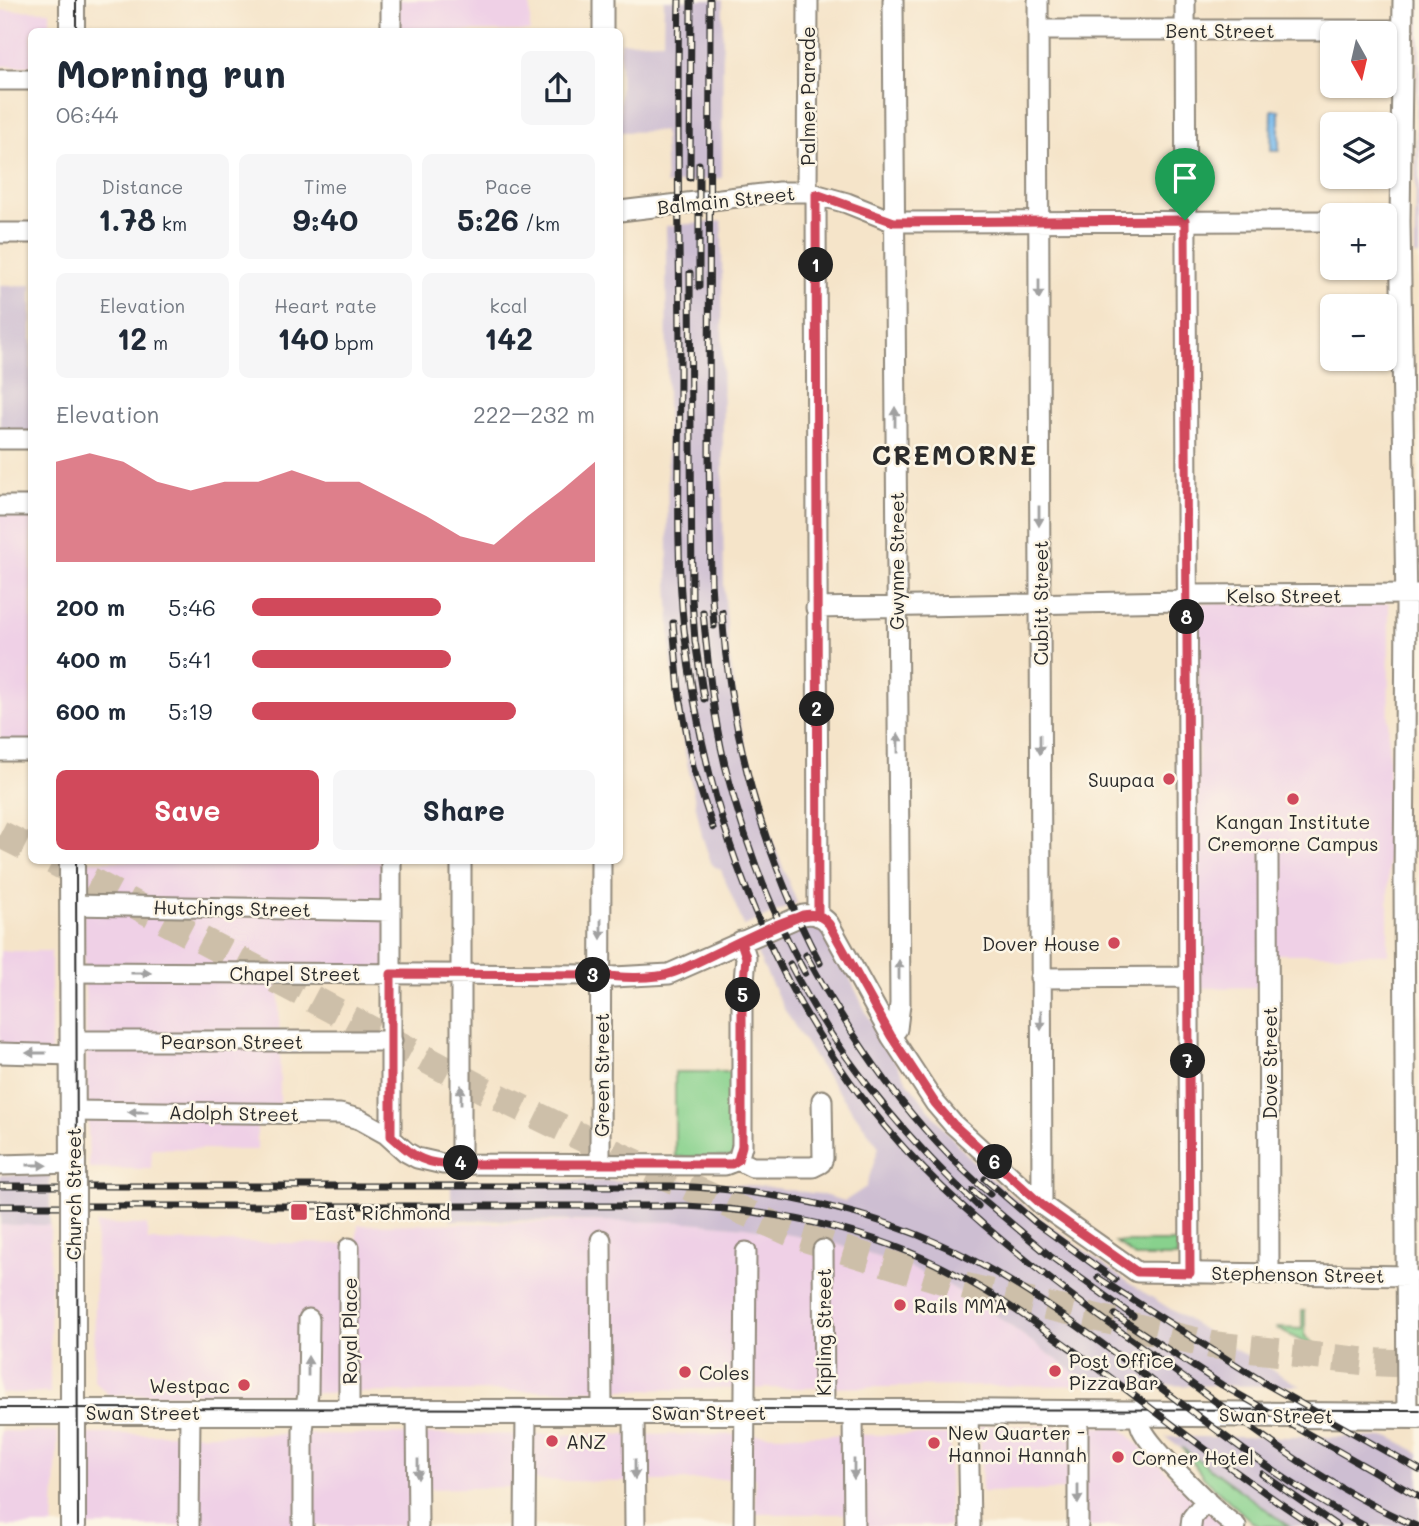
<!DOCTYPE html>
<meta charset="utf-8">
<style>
:root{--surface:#fff;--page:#f6f6f7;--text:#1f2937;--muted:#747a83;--accent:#d1495b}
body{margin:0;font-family:Mali,sans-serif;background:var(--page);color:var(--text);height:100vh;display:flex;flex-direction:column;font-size:26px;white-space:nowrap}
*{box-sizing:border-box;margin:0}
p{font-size:23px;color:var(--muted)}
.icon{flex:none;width:38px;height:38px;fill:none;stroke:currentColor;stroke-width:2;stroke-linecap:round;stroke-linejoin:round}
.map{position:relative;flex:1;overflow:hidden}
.drawer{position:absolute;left:28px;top:28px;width:595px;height:836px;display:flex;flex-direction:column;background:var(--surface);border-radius:10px;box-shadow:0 2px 5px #0004}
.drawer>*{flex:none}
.needle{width:46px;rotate:172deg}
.tools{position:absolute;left:1320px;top:21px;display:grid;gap:14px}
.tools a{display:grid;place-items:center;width:77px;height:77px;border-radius:10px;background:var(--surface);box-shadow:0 2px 5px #0004;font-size:35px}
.pin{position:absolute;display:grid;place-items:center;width:60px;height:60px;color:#fff;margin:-72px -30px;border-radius:50% 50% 50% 0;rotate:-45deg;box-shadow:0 0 7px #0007}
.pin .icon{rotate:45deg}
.km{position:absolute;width:35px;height:35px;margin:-18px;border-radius:50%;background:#222;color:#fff;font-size:19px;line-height:35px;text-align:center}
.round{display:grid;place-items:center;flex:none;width:74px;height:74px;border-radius:10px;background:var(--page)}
.summary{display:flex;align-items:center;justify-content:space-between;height:119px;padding:0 28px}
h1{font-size:38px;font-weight:700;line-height:52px}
.metrics{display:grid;grid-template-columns:repeat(3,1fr);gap:10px;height:119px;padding:7px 28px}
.metrics div{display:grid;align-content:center;border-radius:10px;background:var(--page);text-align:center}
.metrics b{font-size:30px;font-weight:700}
.metrics small{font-size:19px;font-weight:400}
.metrics p{font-size:19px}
.chart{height:196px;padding:14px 28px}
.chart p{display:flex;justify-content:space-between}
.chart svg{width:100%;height:126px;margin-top:7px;fill:var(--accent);opacity:.7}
.primary-button{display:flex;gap:14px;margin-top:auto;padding:14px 28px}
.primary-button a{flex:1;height:80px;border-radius:10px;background:var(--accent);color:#fff;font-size:28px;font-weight:700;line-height:80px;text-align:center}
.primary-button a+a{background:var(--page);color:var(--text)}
ul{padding:0 28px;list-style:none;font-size:23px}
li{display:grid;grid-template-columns:112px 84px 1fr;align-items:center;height:52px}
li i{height:18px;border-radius:9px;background:var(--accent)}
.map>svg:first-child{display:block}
</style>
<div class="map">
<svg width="1419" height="1526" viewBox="0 0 1419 1526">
<rect width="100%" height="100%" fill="#fcf5e5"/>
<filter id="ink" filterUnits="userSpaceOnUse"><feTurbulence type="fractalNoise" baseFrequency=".0143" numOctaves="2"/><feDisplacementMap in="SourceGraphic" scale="14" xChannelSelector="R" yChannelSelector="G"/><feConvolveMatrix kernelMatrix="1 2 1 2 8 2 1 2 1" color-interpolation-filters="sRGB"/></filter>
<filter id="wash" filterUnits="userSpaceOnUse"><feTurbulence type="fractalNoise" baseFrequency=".00686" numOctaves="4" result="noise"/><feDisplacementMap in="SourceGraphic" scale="28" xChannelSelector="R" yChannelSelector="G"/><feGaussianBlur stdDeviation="1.57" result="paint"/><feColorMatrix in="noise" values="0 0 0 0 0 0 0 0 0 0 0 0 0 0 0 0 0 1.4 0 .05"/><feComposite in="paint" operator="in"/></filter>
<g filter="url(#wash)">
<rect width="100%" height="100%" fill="#f5e4c9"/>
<path fill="#efd0e6" d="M387,0H530V31L387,32Z
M0,10L50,11V31L32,32L31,66H0Z
M31,510V742L0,741V511Z
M1198,603H1389L1388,954H1276L1275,987L1198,988Z
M82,861H387V976L279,975L280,1104L257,1116V1150L152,1148L151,1169L89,1168Z
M0,951H51V1052H0Z
M627,1221L689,1222L745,1227L830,1242L897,1263L939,1279L995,1315L1092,1385L109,1395L94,1381L96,1224L147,1225L148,1241L356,1244L358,1225Z
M0,1225H50V1393H0Z
M980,1426L1120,1427L1207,1511L1228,1526H1068L1067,1490L982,1492Z
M0,1431L58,1432L53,1526H0Z
M87,1434L950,1435L949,1526H866L864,1514H755V1478L627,1482L514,1480L513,1487L424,1489L423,1526H87Z"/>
<path fill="#cdbed2" d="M664,0H723L722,178L666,185L664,131L620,132V42L663,41Z
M1418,0H1419V256H1415Z
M722,221L723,504L724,584L729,655L741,726L756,789L774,845L797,903L744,926L721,870L712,865L702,836L677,712L671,652L668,580L666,226Z
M31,285V435H0V286Z
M808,926L828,932L867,1014L907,1081L945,1130L979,1168L1022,1205L1129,1283L1234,1349L1301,1386L1092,1385L995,1315L939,1279L897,1263L830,1242L745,1227L689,1222L451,1220V1181H692L760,1186L819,1194L845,1201L866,1187L879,1147L819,1065L784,1009L755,950Z
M50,1174V1225H0V1175Z
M1165,1437H1391L1419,1453V1526H1289Z"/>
<path fill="#88d18d" stroke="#5a7e5c" stroke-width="2" d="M675,1072H739L740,1157H675Z
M1116,1242H1177V1257H1135Z
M1302,1311H1305V1336L1316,1346L1315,1353L1310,1355L1303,1353L1311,1346L1276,1328L1302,1329Z
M1182,1448L1289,1526H1259L1252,1522L1204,1478Z"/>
<path fill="#79bcef" stroke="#52748d" stroke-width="2" d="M1272,110H1279V151H1271Z"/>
</g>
<g filter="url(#ink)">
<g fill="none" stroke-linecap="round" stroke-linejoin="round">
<path stroke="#cdbfa9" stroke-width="28" stroke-dasharray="28 14" stroke-linecap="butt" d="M0,834L32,850
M53,861L482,1089L618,1155L798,1236L962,1286L1212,1345L1371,1362L1419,1364"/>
<defs>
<path id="minor" d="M391,0V32
M1038,0L1042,1205
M1185,0L1190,1273
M1403,0L1400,221L1406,606L1404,882L1407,1416
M1038,30H1403
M603,32V0
M0,80H32
M807,192L808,0
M816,194L818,916
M620,211L779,192H807L847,203L894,222L1332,221
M0,233H32
M0,439H32
M0,506H32
M816,608L1180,601L1187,595L1419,594
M0,751H32
M1268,853L1269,1274
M391,861V1136
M72,905L391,911
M73,972L601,975L614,977L669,974L803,915C813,913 823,916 829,924L891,1036L935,1103L953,1124L1042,1205L1137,1272L1408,1276
M1040,978L1188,977
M891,1036L897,1029L900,1004L893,0
M73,1041H392
M0,1053L73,1055
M73,1111L340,1114L359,1119L386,1134L406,1152L417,1158L443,1164L725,1165L738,1160
M738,1160L742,1146V1006L746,957L741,941
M738,1160L752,1167H813L821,1163L823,1158L822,1100
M461,1163V861
M600,1164L601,861
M0,1165L73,1163
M601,1240L602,1412
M349,1248V1413
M823,1250L824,1413
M634,1412L635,1526
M968,1412L970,1526
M417,1413L418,1526
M853,1413L854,1526
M1078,1413V1526
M1138,1413C1139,1418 1140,1424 1142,1429C1150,1447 1218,1515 1236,1526
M189,1526L190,1413
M303,1526V1430L308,1393L309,1319
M525,1526L526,1413
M744,1526L746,1252
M1191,1526L1192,1518L1206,1500"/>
<path id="major" d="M72,0V32
M72,861L73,1174
M73,1224V1526
M0,1412H951L1419,1416"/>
</defs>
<use href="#minor" stroke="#90887a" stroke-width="23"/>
<use href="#major" stroke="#90887a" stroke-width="28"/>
<use href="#minor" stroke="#fff" stroke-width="19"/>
<use href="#major" stroke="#fff" stroke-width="24"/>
<path stroke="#2b2b2b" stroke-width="2" d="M76,0V32
M76,861L78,1526
M0,1408L1419,1410"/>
<defs>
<path id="rail" d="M679,0C676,123 680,247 680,370C680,455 675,546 684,629C707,839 788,1040 943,1188C1003,1245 1070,1296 1138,1344C1228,1409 1312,1481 1416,1526
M710,0L709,454L711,583L714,626
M699,164V287
M690,178L691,0
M690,273L692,599L695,641L704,699
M703,612C708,663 713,715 725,765C743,837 769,908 805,973
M722,612C730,733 763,856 820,963
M673,623L679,691L693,767L713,828
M806,955C855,1044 912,1127 990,1194
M790,964C837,1056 903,1135 978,1206
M985,1179L1035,1222L1115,1280
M0,1186H671C791,1190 905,1217 1008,1280C1132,1355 1236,1459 1365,1526
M973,1191L1050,1256L1133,1316
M0,1206H686C763,1210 838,1223 909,1252C977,1280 1036,1323 1095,1366C1167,1420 1238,1476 1314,1526
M1098,1278L1268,1385L1419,1470
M1115,1315L1222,1385L1419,1497
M1262,1474L1337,1526"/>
</defs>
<use href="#rail" stroke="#2b2b2b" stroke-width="7"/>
<use href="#rail" stroke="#fcf5e5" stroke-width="4.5" stroke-dasharray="13" stroke-linecap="butt"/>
<defs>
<path id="major-bridge" d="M73,1224V1174"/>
</defs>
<use href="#major-bridge" stroke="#90887a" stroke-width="28" stroke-linecap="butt"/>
<use href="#major-bridge" stroke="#fff" stroke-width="24"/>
</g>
<defs><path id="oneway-solid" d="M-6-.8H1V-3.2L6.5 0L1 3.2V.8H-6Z" transform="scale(1.75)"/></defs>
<g fill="#a0a0a0">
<use href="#oneway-solid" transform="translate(1039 289) rotate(90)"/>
<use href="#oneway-solid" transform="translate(895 417) rotate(-90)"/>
<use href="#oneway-solid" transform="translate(1039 516) rotate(90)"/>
<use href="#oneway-solid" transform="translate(898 743) rotate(-90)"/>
<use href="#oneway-solid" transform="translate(1040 744) rotate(90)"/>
<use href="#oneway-solid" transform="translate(601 929) rotate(90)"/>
<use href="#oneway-solid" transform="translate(899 970) rotate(-90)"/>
<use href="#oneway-solid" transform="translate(141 973)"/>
<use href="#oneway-solid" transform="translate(1041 1020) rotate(90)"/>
<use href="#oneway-solid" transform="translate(36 1053) rotate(180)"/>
<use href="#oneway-solid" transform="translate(461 1095) rotate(-90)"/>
<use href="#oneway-solid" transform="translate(138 1112) rotate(-180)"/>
<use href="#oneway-solid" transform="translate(37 1165)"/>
<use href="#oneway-solid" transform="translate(308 1366) rotate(-90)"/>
<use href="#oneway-solid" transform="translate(418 1469) rotate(90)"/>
<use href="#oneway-solid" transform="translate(635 1469) rotate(90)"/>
<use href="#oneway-solid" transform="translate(854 1469) rotate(90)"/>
<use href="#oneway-solid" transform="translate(1078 1494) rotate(90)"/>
</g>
</g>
<g fill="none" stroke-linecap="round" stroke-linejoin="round" filter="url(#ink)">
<defs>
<path id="route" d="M1185,220L894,222L816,194L818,915C793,909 702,963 672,973C655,979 619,978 601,975L391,974V1136C410,1152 416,1161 443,1164H732L738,1160L742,1146V1006L746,957L741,942L803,915C814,913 823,916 829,924L891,1036L935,1103L953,1124L1042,1205L1137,1272L1190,1273L1185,220"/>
</defs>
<use href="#route" stroke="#fff" stroke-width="14"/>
<use href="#route" stroke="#d1495b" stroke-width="9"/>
</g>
<g fill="#d1495b" stroke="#fcf5e5" stroke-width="2.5">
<circle cx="1169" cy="779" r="7"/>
<circle cx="1293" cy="799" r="7"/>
<circle cx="1114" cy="943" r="7"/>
<rect x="290" y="1203" width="18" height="18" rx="3.5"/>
<circle cx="900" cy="1305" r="7"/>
<circle cx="1055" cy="1371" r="7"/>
<circle cx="685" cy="1372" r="7"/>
<circle cx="244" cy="1385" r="7"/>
<circle cx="552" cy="1441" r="7"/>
<circle cx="934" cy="1443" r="7"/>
<circle cx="1118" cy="1457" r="7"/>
</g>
<g text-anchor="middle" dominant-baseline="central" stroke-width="5" stroke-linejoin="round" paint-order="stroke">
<g font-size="19" fill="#2b2b2b" stroke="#fcf5e5">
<text x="1220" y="30">Bent Street</text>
<text transform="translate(807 96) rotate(-90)">Palmer Parade</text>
<text transform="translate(726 200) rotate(-6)">Balmain Street</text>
<text transform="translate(896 561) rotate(-90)">Gwynne Street</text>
<text x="1284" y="595">Kelso Street</text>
<text transform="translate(1040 603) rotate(-90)">Cubitt Street</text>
<text transform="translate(232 908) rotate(1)">Hutchings Street</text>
<text x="295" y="973">Chapel Street</text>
<text x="232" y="1041">Pearson Street</text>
<text transform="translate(1269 1063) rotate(-90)">Dove Street</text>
<text transform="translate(601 1075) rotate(-90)">Green Street</text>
<text transform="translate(234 1113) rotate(1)">Adolph Street</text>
<text transform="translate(73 1194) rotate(-90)">Church Street</text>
<text transform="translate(1298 1274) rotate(1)">Stephenson Street</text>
<text transform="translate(349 1331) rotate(-90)">Royal Place</text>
<text transform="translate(823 1332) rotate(-90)">Kipling Street</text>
<text x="143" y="1412">Swan Street</text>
<text x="709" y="1412">Swan Street</text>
<text transform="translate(1276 1415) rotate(1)">Swan Street</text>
</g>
<g font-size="19" fill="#2b2b2b" stroke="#fcf5e5" text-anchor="start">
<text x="1155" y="779" text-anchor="end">Suupaa</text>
<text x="1293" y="821" text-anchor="middle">Kangan Institute<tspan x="1293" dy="22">Cremorne Campus</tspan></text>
<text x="1100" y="943" text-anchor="end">Dover House</text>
<text x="315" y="1212">East Richmond</text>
<text x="914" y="1305">Rails MMA</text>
<text x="1069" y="1360">Post Office<tspan x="1069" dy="22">Pizza Bar</tspan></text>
<text x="699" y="1372">Coles</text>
<text x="230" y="1385" text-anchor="end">Westpac</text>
<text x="948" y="1432">New Quarter -<tspan x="948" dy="22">Hannoi Hannah</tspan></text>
<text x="566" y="1441">ANZ</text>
<text x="1132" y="1457">Corner Hotel</text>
</g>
<g font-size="26" font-weight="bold" letter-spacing="2" fill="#2b2b2b" stroke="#fcf5e5">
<text x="955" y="455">CREMORNE</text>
</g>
</g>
</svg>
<div class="tools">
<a><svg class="needle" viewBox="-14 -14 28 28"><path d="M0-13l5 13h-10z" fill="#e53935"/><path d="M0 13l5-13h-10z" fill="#747a83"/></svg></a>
<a><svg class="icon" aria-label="layers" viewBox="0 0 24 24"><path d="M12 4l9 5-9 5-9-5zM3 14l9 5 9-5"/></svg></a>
<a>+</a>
<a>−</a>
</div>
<div class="pin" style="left:1185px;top:220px;background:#1e9e55"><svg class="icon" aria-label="arrive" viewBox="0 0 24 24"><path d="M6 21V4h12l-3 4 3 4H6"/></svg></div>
<b class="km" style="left:816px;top:265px">1</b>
<b class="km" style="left:817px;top:709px">2</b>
<b class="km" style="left:593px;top:975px">3</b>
<b class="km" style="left:461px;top:1163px">4</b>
<b class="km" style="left:743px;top:995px">5</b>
<b class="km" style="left:995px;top:1162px">6</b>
<b class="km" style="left:1188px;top:1061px">7</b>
<b class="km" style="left:1187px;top:617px">8</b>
<section class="drawer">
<div class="summary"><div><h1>Morning run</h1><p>06:44</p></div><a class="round"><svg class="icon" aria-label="share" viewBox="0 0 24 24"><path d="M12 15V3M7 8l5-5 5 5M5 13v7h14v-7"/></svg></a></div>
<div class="metrics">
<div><p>Distance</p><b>1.78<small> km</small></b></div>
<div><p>Time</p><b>9:40</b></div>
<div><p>Pace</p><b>5:26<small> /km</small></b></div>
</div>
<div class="metrics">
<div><p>Elevation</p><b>12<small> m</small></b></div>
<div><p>Heart rate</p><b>140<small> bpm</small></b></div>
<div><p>kcal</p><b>142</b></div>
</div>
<div class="chart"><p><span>Elevation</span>222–232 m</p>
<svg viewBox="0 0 160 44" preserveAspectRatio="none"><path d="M0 44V9L10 6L20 9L30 16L40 19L50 16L60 16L70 12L80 16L90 16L100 22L110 28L120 35L130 38L140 28L150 19L160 9V44z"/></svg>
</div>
<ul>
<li><b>200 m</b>5:46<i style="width:55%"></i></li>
<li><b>400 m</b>5:41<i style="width:58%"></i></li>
<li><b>600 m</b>5:19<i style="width:77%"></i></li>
</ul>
<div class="primary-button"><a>Save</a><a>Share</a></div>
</section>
</div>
